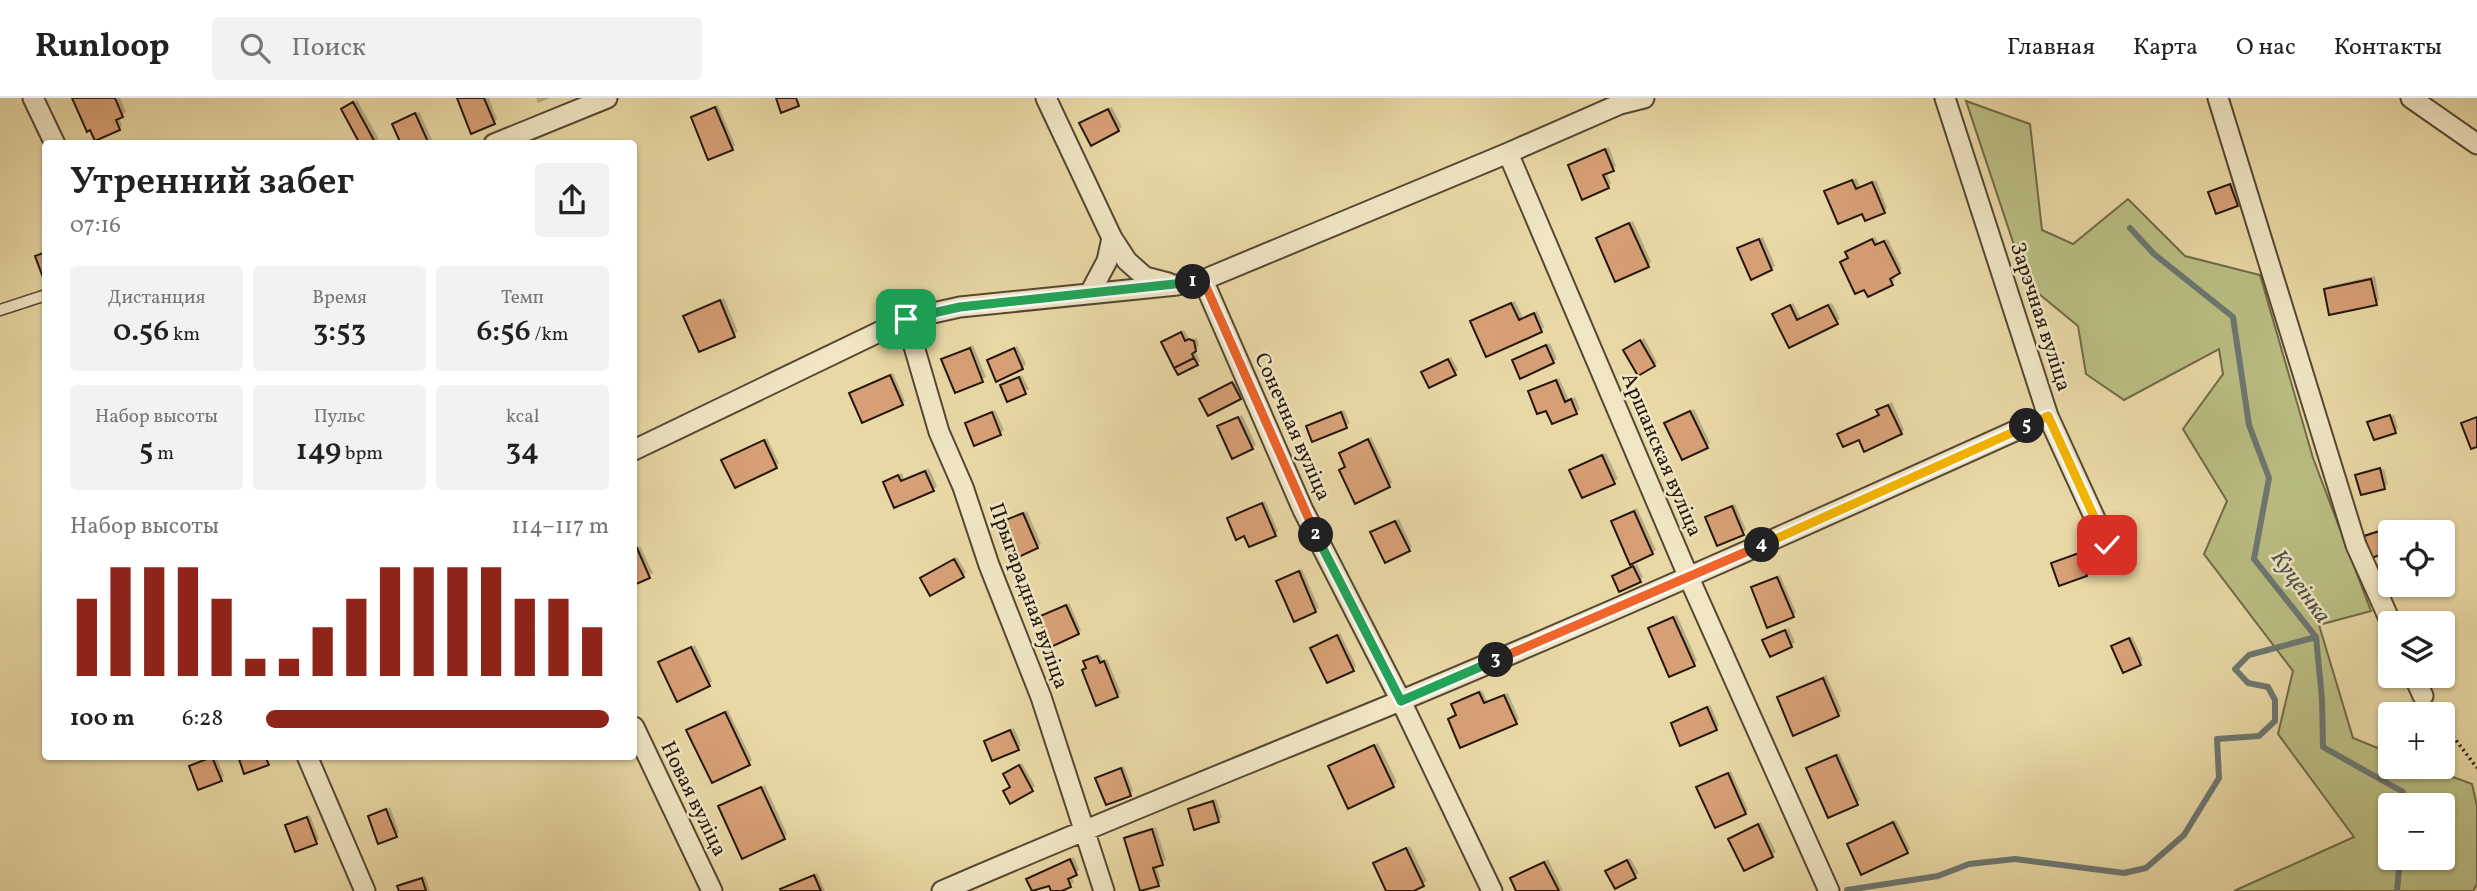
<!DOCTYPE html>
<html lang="ru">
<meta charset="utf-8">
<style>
:root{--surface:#fff;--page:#f2f2f2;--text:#222;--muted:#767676;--line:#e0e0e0;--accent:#8f2418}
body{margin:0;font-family:Vollkorn,serif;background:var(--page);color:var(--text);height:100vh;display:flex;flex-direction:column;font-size:26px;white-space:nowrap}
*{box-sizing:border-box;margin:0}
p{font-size:23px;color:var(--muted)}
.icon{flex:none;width:38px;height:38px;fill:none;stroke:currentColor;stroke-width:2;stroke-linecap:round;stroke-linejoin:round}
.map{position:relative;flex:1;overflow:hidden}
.sheet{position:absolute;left:42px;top:42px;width:595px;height:620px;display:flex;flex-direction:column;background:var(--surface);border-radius:7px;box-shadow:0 2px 5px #0004}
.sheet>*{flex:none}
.tools{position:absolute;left:2378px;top:422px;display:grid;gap:14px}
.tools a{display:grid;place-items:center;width:77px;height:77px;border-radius:7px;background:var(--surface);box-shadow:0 2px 5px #0004;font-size:35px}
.pin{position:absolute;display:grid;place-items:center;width:60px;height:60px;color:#fff;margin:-30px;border-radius:14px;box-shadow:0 4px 10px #0006}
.km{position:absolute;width:35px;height:35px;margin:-18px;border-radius:50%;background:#222;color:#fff;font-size:19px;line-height:35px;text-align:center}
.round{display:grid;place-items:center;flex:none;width:74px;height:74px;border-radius:7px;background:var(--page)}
.summary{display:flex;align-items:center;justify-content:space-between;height:119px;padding:0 28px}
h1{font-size:38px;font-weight:600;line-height:52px}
.metrics{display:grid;grid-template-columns:repeat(3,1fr);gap:10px;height:119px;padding:7px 28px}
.metrics div{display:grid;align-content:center;border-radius:7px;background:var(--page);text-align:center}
.metrics b{font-size:30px;font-weight:600}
.metrics small{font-size:19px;font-weight:400}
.metrics p{font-size:19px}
.chart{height:196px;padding:14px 28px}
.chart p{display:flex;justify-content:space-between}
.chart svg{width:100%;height:126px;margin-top:7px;stroke:var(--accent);stroke-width:6}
ul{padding:0 28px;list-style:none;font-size:23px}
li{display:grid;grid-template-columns:112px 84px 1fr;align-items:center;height:52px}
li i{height:18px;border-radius:9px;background:var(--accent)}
header{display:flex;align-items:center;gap:42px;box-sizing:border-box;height:98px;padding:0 35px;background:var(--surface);border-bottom:2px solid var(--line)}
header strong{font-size:33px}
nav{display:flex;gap:38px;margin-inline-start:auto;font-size:24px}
.search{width:490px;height:63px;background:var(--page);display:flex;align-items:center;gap:18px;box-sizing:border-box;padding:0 24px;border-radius:7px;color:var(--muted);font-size:26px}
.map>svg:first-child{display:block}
</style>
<header>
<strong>Runloop</strong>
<div class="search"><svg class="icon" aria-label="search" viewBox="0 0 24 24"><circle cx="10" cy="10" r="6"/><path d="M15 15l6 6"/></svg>Поиск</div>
<nav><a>Главная</a><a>Карта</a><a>О нас</a><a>Контакты</a></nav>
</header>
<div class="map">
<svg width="2477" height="793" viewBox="0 0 2477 793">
<rect width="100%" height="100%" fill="#e8d8a5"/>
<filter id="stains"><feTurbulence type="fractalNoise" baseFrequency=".00286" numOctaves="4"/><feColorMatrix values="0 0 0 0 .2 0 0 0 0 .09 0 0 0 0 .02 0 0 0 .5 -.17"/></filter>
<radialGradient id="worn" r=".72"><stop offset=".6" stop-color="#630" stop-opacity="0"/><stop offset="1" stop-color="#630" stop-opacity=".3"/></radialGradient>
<path fill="#babe83" stroke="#706a48" stroke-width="2" fill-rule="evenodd" d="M1966,3L2030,26L2042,132L2073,146L2128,101L2185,158L2260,177L2313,360L2371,513L2319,527L2353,640L2390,655V668L2426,669L2472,686L2477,708V786L2473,793H2234L2354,739L2278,636L2293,573L2204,456L2227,403L2183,331L2223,276L2219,251L2124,302L2086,276L2078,228L2027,186ZM2390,707H2443V760H2390Z"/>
<path fill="#0003" d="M75,0H120L126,14L119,19L122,28L119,31Z
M458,0H489L497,21L494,25Z
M536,0H550L538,5Z
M357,2L379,41L374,46L343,11Z
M718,7L735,47L732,51L693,19Z
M1112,9L1122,29L1118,32L1081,25Z
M419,13L434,46H403L394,26Z
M1609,49L1616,68L1606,74L1611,85L1608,89L1570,67Z
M1856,80L1860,89L1876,82L1887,110L1884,114H1863L1826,94Z
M2234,84L2240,104L2237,107L2210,94Z
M1633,123L1651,164L1648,168L1598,140Z
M1763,139L1775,168L1771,171L1739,150Z
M1875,139L1878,145L1888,141L1902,171L1893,177L1895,182L1892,185L1842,165L1850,159L1847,154L1851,151Z
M2375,178L2379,202L2376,205L2326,191L2329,188Z
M724,200L738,234L699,252L686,218Z
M1515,203L1523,220L1537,213L1544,229L1541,233L1472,224Z
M1793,205L1801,220L1832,205L1840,221L1790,248L1774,216Z
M1184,232L1189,241L1197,240L1199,248L1195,252L1200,263L1197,266L1163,244Z
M1644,240L1657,264L1654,267L1625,252Z
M1550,245L1557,261L1553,264L1514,262Z
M973,247L986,279L956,293L943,261Z
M1017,248L1026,266L1022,270L989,263Z
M1451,259L1458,272L1455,275L1423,274Z
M893,275L905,303L902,306L851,296Z
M1022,277L1029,291L1008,302L1002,288Z
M1559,280L1569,302L1575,299L1580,311L1576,314L1547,311L1530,294Z
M1237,284L1243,296L1240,300L1203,301Z
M1892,304L1904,332L1901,335L1860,339L1839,336L1880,316L1878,312L1882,309Z
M1694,311L1710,345L1707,348L1667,325Z
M995,312L1004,332L1000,335L967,326Z
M1344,312L1350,325L1346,328H1308Z
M1242,317L1256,347L1252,350L1219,329Z
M2394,317L2398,330L2395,333L2371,325Z
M1371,339L1392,384L1389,388L1341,372L1347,368L1341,355Z
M767,340L779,365L776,368L727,359Z
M1606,355L1618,381L1583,398L1575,369Z
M929,370L937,388L933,392L885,385L902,375L904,381Z
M2384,371L2388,386L2384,389L2357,377Z
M1265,403L1278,433L1275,437L1245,436L1229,420Z
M1735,406L1746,432L1743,435L1707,420Z
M1637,410L1656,452L1652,455L1613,423Z
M1027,413L1041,446L1037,449L998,427Z
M1399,421L1412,449L1409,452L1372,435Z
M2401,425L2404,434H2390V452L2372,458L2366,438L2370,435Z
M640,448L653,475L634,485V451Z
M2082,453L2089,473L2086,476L2053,465Z
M957,459L966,474L963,477L922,480Z
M1637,466L1643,479L1640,482L1614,479Z
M1302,471L1319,510L1315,513L1278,483Z
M1780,477L1796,514L1793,518L1753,490Z
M1069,505L1081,532L1078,535L1040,519Z
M1677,517L1697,563L1694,566L1650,530Z
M1789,530L1795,544L1791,548L1764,542Z
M1340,535L1356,568L1353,571L1312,550Z
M2132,538L2143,562L2140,565L2113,548Z
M695,547L712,583L709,587L660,565Z
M1100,556L1103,563L1107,561L1121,595L1117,598L1088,569L1085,563Z
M1826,577L1842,613L1838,617L1779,599Z
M1482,592L1487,603L1508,595L1519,621L1516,624L1450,621L1458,616L1453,607L1457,603Z
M1710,607L1719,627L1716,631L1673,625Z
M728,612L752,662L749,665L689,632Z
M1014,630L1021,647L1018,651L986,644Z
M1378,645L1397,684L1393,687L1334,665Z
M1839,655L1860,702L1857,705L1808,671Z
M213,658H216L224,678L221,681L191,669Z
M1022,665L1035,688L1032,691L1005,693L1011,688L1008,673Z
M1124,668L1133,693L1130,696L1097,680Z
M1731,673L1748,712L1745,715L1698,689Z
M765,687L787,736L784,740L720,708Z
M1216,701L1222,719L1218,723L1190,711L1193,708Z
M390,709L399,734L396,737L370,718Z
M310,717L319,741L316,744L287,728Z
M1896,722L1910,751L1907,754L1849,746Z
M1761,724L1776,754L1772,757L1730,741Z
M1156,729L1166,762L1156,768L1161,783L1158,787L1126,740L1129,737Z
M1410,748L1427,783L1410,793H1388L1375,766Z
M1074,759L1079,772L1071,778L1074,784L1070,787L1053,793L1050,785L1033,793L1028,781L1032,778Z
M1630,760L1639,775L1616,789L1607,773Z
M1548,761L1563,793H1518L1512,780Z
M817,775L825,793H783L786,788Z
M425,778L430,793H401L399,789L402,785Z"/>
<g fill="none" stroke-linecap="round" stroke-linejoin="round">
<path stroke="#6c7771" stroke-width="6" d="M2130,130L2154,156L2233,219L2249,327L2269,380L2254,461L2316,539L2322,601L2323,649L2403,694V707
M1847,792L1938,778L1969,766L2015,761L2124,775L2146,770L2184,737L2219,680L2217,641L2259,638L2275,623V602L2268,589L2248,585L2235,571L2249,557L2316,539
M2397,793L2400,760"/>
</g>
<path fill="#d79f75" stroke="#25170d" stroke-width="2" d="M72,0H115L123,19L116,22L120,32L95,43L90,32L87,34Z
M457,0H484L495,26L471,36Z
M776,0H796L799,8L781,15Z
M353,4L376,46H360L341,11Z
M715,9L733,52L708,62L691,19Z
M1108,11L1119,33L1091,48L1079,25Z
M415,15L429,46H401L392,26Z
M1605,51L1614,73L1603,77L1609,90L1582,102L1568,67Z
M1852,82L1856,91L1872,84L1885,115L1865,123L1862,116L1838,126L1824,93Z
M2230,86L2238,108L2216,116L2208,94Z
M1629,125L1649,169L1615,184L1596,140Z
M1759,141L1772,172L1751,182L1737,150Z
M1872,141L1875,147L1884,143L1900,175L1890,181L1893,187L1868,199L1864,192L1855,196L1840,164L1848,160L1845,154Z
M46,154V181L44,182L35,158Z
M2371,181L2377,207L2329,217L2324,191Z
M720,202L735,239L699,254L683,218Z
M1511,205L1519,222L1534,215L1542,234L1486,259L1470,223Z
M1790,207L1797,222L1828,207L1838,226L1789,250L1772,216Z
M1181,234L1185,243L1189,241L1194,243L1196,253L1192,256L1194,260L1174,270L1161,244Z
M1640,242L1655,268L1638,278L1623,252Z
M1546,247L1554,265L1520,281L1512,262Z
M970,250L983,284L955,295L941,261Z
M1014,250L1023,271L996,284L987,262Z
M1194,260L1198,267L1178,277L1174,270Z
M1448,261L1456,277L1429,290L1421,274Z
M890,277L903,307L862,325L849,295Z
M1019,279L1026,296L1007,304L1000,287Z
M1556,282L1565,304L1571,301L1577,316L1552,326L1546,313L1537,316L1528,293Z
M1232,284L1241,301L1208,318L1199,301Z
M1888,307L1902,336L1864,354L1859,342L1843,349L1837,336L1879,317L1876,312Z
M1690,313L1708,350L1682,362L1664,325Z
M992,314L1001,337L974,348L965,325Z
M1341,314L1347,330L1312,344L1306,328Z
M2390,317L2396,335L2374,342L2367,324Z
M1238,319L1253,351L1232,361L1217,328Z
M2477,319V349L2471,351L2461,325Z
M1368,341L1390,389L1355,406L1339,372L1345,369L1339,355Z
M764,342L777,370L735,390L721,362Z
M1602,357L1615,386L1582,400L1569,372Z
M2380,370L2385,391L2361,397L2355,377Z
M925,373L934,393L894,410L883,384L898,377L901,383Z
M1262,405L1276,438L1249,449L1244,438L1236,442L1227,420Z
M1732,408L1744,437L1717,448L1705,419Z
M1634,413L1653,456L1630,467L1611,423Z
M1023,415L1038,450L1012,462L996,426Z
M1395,423L1410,453L1385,465L1370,434Z
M2398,427L2400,434H2390V454L2371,460L2364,438Z
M637,450L650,480L634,487V452Z
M2079,455L2087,478L2059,488L2051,465Z
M954,461L964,479L930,498L920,480Z
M1633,468L1641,484L1619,494L1612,478Z
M1299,473L1316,514L1294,524L1276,483Z
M1777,479L1794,519L1767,530L1751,489Z
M1066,507L1079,536L1051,549L1038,519Z
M1673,519L1695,568L1669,579L1648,530Z
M1785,532L1792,549L1770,559L1762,542Z
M1337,537L1354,573L1327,585L1310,550Z
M2129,540L2141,567L2123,575L2111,548Z
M691,549L710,588L677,604L658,564Z
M1097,558L1100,565L1104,563L1118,599L1096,608L1082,572L1086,570L1083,563Z
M1823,580L1839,618L1793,638L1777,599Z
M1479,594L1484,605L1504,597L1517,626L1460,650L1448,621L1456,617L1451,606Z
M1707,609L1717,632L1680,648L1671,625Z
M725,614L750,667L712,685L686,632Z
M1010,632L1019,652L992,663L984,643Z
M1374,647L1394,689L1348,711L1328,668Z
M1836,657L1858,707L1828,720L1806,670Z
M238,658H265L269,667L244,676Z
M212,659L222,683L198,692L189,668Z
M1019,667L1033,693L1010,706L1003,693L1010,689L1003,676Z
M1121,670L1131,698L1106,707L1095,680Z
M1728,675L1746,716L1715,730L1696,689Z
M761,689L785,741L742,761L718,708Z
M1213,703L1219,724L1194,732L1188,711Z
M386,711L397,739L378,746L368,718Z
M307,719L317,746L295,754L285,727Z
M1893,724L1908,755L1861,777L1847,746Z
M1758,726L1773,759L1744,773L1728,741Z
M1152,731L1163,767L1153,770L1159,788L1140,793L1124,740Z
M1406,750L1424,788L1414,793H1386L1373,765Z
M1070,761L1077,777L1068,781L1071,789L1062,793H1051L1049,788L1032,793L1026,781Z
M1627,762L1636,780L1615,791L1605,773Z
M1544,764L1559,793H1516L1510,780Z
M814,777L821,793H781L780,791Z
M422,780L426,793H399L397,788Z"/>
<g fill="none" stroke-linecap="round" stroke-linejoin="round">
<defs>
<path id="lane" d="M0,212L46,197"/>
<path id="street" d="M33,0L55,46
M1046,0L1112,140L1127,163L1145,179L1168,185
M1945,0L2048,318L2107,447
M2218,0L2356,447L2391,525
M2411,0L2477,46
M494,46L607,0
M1508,55L1689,480L1829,793
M1203,182L1303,412L1401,603L1492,793
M1090,195L1107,163L1112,140
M906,221L939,334L963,389L989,467L1041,599L1104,793
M634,352L906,221L960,209L1177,187L1203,182L1508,55L1620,6L1644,0
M2414,578L2423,598
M634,629L712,793
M307,658L365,793
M942,793C1094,727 1247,666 1400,603C1618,512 1833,415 2048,318"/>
</defs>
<use href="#lane" stroke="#564733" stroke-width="13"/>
<use href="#street" stroke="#564733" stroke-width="23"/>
<path stroke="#25170d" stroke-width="3.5" stroke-dasharray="2 3.5" stroke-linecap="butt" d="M2443,625L2477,670"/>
<use href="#lane" stroke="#f0e6c4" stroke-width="10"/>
<use href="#street" stroke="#f0e6c4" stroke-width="19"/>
</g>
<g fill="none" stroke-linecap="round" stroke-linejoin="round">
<defs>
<path id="split-1" d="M906,221L960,209L1193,184"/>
<path id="split-2" d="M1193,184L1203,182L1316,437"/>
<path id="split-3" d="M1316,437L1401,603L1496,562"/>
<path id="split-4" d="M1496,562L1762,447"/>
<path id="split-5" d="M1762,447L2027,328"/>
<path id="split-6" d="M2027,328L2048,318L2107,447"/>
</defs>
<use href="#split-1" stroke="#fff" stroke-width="14"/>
<use href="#split-2" stroke="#fff" stroke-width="14"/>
<use href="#split-3" stroke="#fff" stroke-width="14"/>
<use href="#split-4" stroke="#fff" stroke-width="14"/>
<use href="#split-5" stroke="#fff" stroke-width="14"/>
<use href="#split-6" stroke="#fff" stroke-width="14"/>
<use href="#split-1" stroke="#22a559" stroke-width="9"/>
<use href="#split-2" stroke="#f0652b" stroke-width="9"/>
<use href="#split-3" stroke="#22a559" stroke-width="9"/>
<use href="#split-4" stroke="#f0652b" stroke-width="9"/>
<use href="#split-5" stroke="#f5b400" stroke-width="9"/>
<use href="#split-6" stroke="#f5b400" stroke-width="9"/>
</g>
<g text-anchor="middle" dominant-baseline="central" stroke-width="5" stroke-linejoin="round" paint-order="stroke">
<g font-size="21" fill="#25170d" stroke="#f0e6c4">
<text transform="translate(2040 219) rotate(72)">Зарэчная вуліца</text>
<text transform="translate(1292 329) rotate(66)">Сонечная вуліца</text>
<text transform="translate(1661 357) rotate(67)">Аршанская вуліца</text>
<text transform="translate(1028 498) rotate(70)">Прыгарадная вуліца</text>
<text transform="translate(693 701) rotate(64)">Новая вуліца</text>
</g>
<g font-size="23" font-style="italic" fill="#4f4f47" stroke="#f0e6c4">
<text transform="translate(2300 489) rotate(54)">Куцеінка</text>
</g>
</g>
<rect width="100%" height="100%" filter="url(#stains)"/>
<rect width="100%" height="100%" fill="url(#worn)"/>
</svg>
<div class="tools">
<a><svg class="icon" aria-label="locate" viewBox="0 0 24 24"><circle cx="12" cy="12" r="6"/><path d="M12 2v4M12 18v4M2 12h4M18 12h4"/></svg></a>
<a><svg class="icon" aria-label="layers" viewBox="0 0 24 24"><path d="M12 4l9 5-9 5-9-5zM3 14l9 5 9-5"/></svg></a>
<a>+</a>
<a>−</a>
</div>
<div class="pin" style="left:906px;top:221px;background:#1e9e55"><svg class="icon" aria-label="arrive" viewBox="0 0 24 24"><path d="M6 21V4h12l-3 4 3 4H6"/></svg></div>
<div class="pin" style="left:2107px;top:447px;background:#d93025"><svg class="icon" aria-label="check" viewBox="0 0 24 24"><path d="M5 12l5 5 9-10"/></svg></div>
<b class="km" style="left:1193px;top:184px">1</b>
<b class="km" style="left:1316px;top:437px">2</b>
<b class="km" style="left:1496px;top:562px">3</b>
<b class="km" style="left:1762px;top:447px">4</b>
<b class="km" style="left:2027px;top:328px">5</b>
<section class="sheet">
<div class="summary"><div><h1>Утренний забег</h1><p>07:16</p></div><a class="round"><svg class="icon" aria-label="share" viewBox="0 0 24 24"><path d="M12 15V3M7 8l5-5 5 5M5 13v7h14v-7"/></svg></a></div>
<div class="metrics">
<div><p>Дистанция</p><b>0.56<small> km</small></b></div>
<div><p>Время</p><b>3:53</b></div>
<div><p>Темп</p><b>6:56<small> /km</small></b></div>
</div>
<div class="metrics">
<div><p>Набор высоты</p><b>5<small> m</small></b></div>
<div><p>Пульс</p><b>149<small> bpm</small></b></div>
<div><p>kcal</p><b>34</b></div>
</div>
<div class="chart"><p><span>Набор высоты</span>114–117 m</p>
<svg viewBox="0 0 160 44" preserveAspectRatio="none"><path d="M5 44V17M15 44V6M25 44V6M35 44V6M45 44V17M55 44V38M65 44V38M75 44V27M85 44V17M95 44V6M105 44V6M115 44V6M125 44V6M135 44V17M145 44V17M155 44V27"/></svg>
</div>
<ul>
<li><b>100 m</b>6:28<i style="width:100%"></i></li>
</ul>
</section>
</div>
